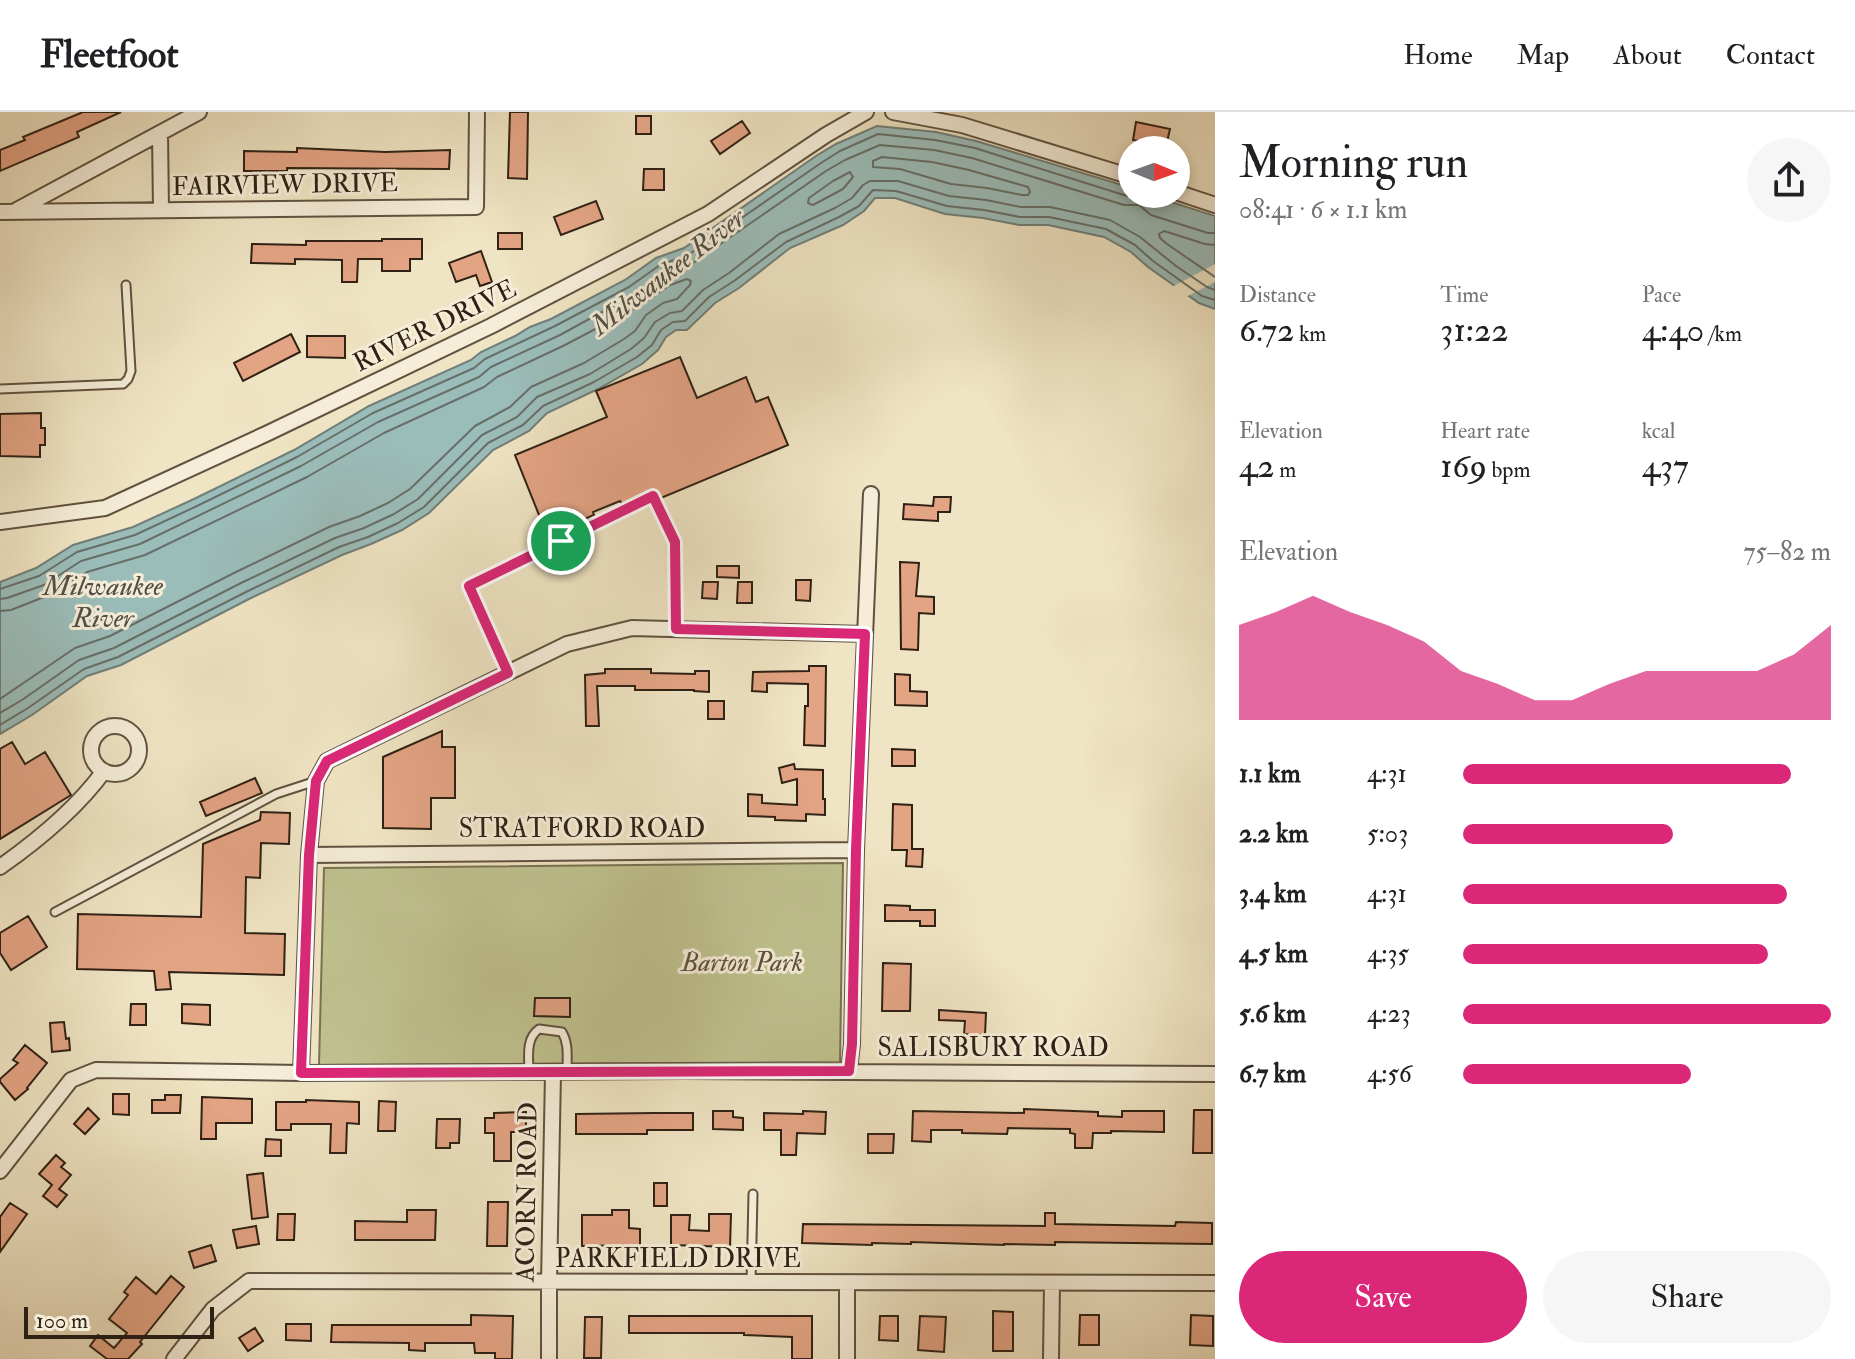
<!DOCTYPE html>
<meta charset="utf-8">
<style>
:root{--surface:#fff;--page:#f6f6f6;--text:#202124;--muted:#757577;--line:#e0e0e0;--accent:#db2777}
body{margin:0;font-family:"IM FELL Double Pica",serif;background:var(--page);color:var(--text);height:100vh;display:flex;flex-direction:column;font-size:30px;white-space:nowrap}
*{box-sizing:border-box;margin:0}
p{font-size:26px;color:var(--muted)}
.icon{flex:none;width:44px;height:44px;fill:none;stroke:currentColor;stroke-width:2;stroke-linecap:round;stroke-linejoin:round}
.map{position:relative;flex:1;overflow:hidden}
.panel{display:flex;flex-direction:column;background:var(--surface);width:640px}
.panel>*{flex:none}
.needle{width:52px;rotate:91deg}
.fabs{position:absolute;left:1118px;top:24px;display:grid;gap:16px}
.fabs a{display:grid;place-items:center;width:72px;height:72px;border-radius:50%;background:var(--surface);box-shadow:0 4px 12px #0003;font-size:40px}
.scale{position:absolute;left:24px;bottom:20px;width:190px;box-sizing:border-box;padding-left:8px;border:4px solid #302115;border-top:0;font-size:22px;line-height:28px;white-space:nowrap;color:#302115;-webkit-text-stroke:6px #f5edd8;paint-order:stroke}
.pin{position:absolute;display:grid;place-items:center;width:68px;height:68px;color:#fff;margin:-34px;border:4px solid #fff;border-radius:50%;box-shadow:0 2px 8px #0007}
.round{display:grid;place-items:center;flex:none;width:84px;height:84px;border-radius:42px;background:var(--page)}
.summary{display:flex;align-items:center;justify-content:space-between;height:136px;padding:0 24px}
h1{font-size:44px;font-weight:600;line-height:60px}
.figures{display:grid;grid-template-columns:repeat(3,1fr);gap:12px;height:136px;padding:8px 24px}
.figures div{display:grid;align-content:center}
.figures b{font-size:34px;font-weight:600}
.figures small{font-size:22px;font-weight:400}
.figures p{font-size:22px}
.chart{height:224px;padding:16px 24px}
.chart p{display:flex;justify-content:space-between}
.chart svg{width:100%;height:144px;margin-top:8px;fill:var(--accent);opacity:.7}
.cta{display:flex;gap:16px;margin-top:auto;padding:16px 24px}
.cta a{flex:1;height:92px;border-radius:48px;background:var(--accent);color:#fff;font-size:32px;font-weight:600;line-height:92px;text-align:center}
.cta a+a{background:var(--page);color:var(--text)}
ul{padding:0 24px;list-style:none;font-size:26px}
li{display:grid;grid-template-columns:128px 96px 1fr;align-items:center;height:60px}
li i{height:20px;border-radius:10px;background:var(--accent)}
header{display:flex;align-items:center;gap:48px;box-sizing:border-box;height:112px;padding:0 40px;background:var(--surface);border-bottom:2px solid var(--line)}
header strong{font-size:38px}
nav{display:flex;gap:44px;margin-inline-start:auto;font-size:28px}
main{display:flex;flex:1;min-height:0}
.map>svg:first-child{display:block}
</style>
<header>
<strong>Fleetfoot</strong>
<nav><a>Home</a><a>Map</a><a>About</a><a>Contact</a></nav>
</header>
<main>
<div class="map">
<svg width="1215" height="1247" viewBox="0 0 1215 1247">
<rect width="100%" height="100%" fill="#efe4c3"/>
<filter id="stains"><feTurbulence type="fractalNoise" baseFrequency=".0025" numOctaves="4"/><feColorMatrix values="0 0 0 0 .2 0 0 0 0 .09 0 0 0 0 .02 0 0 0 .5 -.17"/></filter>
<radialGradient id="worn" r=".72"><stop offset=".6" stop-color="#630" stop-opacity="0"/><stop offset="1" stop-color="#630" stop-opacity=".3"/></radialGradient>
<path fill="#bfc28f" stroke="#787252" stroke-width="2" d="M843,751L840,950L319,953L324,756Z"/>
<path fill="#9bbdba" stroke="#707f78" stroke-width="2" d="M877,14L936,20L976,29L1122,73L1132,77V82H1146L1215,104V197L1199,191L1148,155L1131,140L1104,125L1048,113H1019L983,106L945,102L895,86H875L864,99L843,113L790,136L739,176L715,191L687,218H676L666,225L658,238L642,252L598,277L547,301L529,319L493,338L429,401L402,418L371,432L342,443L249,487L121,553L87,564L32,603L0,622V470L36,456L73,433L133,415L194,387L294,338L369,294L471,248L481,240L515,224L530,215L551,207L625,168L656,146L684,136L816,44L836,32Z"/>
<path fill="#efe4c3" d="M1215,152V170L1184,186L1170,176Z"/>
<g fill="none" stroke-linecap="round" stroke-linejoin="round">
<path stroke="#666f68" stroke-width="2" d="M882,45L932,50L969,58L1028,75L1030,80L1028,83H1022L987,76L951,72L900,57L873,55V49Z
M850,60L853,65L843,77L813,93L808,91L809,86L833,69Z
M1215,133L1205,132L1164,119L1159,122L1160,126L1167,132L1215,165
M0,477L39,464L77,440L135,423L197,394L297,345L373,301L474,256L485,247L555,214L629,175L660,153L688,143L821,51L840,39L878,22L935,28L975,36L1127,84L1136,82
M0,487L7,486L44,473L81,449L140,432L301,354L378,310L479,265L491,255L560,223L633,183L665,162L693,151L826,59L845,48L880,33L934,38L972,46L1124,93H1139L1151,103L1208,121H1215
M0,499L11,498L49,483L87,460L145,443L307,365L384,321L484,275L497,265L565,233L639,194L670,173L687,167L691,169L690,173L677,187L663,191L646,203L635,219L624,227L584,251L531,275L510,295L475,314L410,377L388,391L360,404L329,415L236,460L110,524L75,536L0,587
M0,601L22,588L79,548L114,536L241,471L335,426L364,416L394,402L418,387L482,323L517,305L537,285L590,262L631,237L644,226L655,210L670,201L682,199L703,178L729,161L779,122L835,96L852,86L863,73L870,69H898L949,84L986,88L1021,95H1050L1110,108L1140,125L1176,154L1207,175L1215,178
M0,613L28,596L84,557L118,545L246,480L339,435L368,425L398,411L424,395L488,331L523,313L543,294L594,270L637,245L652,233L661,218L673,210L685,209L709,185L734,169L786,130L839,105L859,94L873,78L896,79L947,94L984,98L1020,105H1049L1106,117L1135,133L1153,149L1202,184L1215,188"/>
</g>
<path fill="#e3a484" stroke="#302115" stroke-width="2" d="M83,0H121L77,20L79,25L0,59V38L25,28L23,25Z
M510,0H528L527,67L508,66Z
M636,4H651V22H636Z
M742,9L750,21L720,42L711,29Z
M1136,10L1170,17L1166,34L1133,28Z
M297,36L385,40L450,38L449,57L287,56V59H244V39L297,40Z
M644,57H664V78H643Z
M596,89L603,107L561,123L554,105Z
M498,121H522V137H498Z
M382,127H422V147H410V159H382V147H358L357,170H342V148L295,147V152L251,151L252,132L306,133V129H382Z
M481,139L492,170L480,174L476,163L456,170L449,151Z
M291,222L300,240L243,269L234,251Z
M307,224H345V246L307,245Z
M680,245L697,286L746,265L756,290L768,285L788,333L661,386L657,379L653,378L622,392L620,389L593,400L594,403L547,423L515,343L607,305L596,279Z
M41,301V316H45V333H40V345L0,344V302Z
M934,385H951L950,400H938V409L903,407L904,392L933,394Z
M900,450L919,451L916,484L934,485V502L919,501L918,538L901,537Z
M717,454H739V466L717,465Z
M796,468H811L810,489L796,488Z
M703,470H718L717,487L702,486Z
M738,470H752V491H737Z
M809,554H826L825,634L804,633L805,594H808V572L767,571V580L752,579L753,560L809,559Z
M605,557H651V561L695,562V559H709V580L694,579V578H635V574H597L599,614H586L585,563L605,561Z
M895,562L910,563V579L927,580V594L895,593Z
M708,589H724V607H708Z
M442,619V635H455V686H431V717L383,716V645Z
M12,630L25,652L45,640L71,683L0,727V637Z
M892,637L915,638V654H892Z
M794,652L795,657L823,658V687H825V703L806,702V709L775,708V705L748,704V682L762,683V691L797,693V667L782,671L779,656Z
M255,666L262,681L206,704L200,690Z
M893,692L912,693V737H923L922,755L906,754L907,738H892Z
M261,700L290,701L289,732L261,731L260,766L246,765L245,821L285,822L284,863L169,860L171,877L156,878L154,859L77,857L78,802L201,805L203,732L260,708Z
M885,793L910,794V798H935V814H920V809H885Z
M28,804L47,835L11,858L0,841V821Z
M883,851L911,852L910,899H882Z
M535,886H570V905L534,904Z
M131,892H146V913H130Z
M182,892L210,893V913L182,911Z
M939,898L986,901L985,923L964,922L965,909L939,908Z
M64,910L66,927L69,926L70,938L52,940L50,911Z
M25,933L47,951L27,976L28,977L15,988L0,970V967L18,951L13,948Z
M113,982H129V1003L113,1002Z
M165,983H181L180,1001H152V988H165Z
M202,985L252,987V1011H216V1027H201Z
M306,988L359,990V1012L347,1011L346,1041H330L331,1012H291V1018H276V990H306Z
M379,989L396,990L395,1019H378Z
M88,996L99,1007L85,1022L74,1012Z
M1024,997L1098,1000V1004L1122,1005V999H1164V1020L1111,1019V1021H1093L1092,1036H1075V1022L1070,1021V1017L1008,1016L1007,1022L962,1021V1018H931V1030L912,1029L913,999L1024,1001Z
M1194,998H1212V1041H1193Z
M713,999H733V1005L743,1006V1018L713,1017Z
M803,999L826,1000L825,1022L797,1021L796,1043H781V1018H764V1001L803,1002Z
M526,1000V1020H511V1049H494V1021H485V1006H494V1001Z
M654,1001H693V1018H647V1022H576V1002Z
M437,1007H460L459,1031H450V1036H436Z
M868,1022H894L893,1041H868Z
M266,1027L281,1028V1044H265Z
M56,1043L65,1051L61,1055L71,1063L59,1077L67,1083L57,1095L43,1084L52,1073L39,1062Z
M263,1061L268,1105L252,1107L247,1063Z
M654,1071H667V1094H654Z
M488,1090H508L507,1134H487Z
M10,1091L27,1102L0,1140V1105Z
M407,1098H436L435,1128H355V1109L407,1110Z
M612,1098H629V1116L640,1117V1133L582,1134V1103H612Z
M1045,1101H1055V1112L1175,1114L1176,1110L1212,1111V1132L1055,1130V1133L1004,1132V1133L911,1130V1132L872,1131V1133L802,1131L803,1112L1045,1114Z
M278,1102H295L294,1128H277Z
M709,1102H731L730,1135L671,1133V1103H690L689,1118L709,1119Z
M256,1114L259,1132L237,1136L233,1118Z
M211,1133L216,1149L194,1156L189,1140Z
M171,1164L184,1175L140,1230L142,1232L128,1247H107L90,1234L98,1223L114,1236L127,1221L109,1207L128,1183L124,1180L136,1165L156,1182Z
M993,1199L1013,1200V1239H993Z
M471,1203L513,1204L512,1247H495V1241H475L474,1231H425V1239L409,1238V1231L331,1230L332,1213H471Z
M1080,1203H1099V1233H1079Z
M1191,1203L1213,1204V1234L1190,1233Z
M629,1204H812V1247H792V1225L744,1223V1221H629Z
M880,1204H898V1229L879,1228Z
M920,1204L946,1205L944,1240L918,1238Z
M585,1205H602L601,1246H584Z
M286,1212H311V1229L286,1228Z
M255,1216L263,1229L248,1239L239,1226Z"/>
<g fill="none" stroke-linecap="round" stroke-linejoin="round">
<defs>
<path id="service" d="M0,277L123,272L128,267L131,259L126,173
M508,560L469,474L653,384L675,430L676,517
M55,800L276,682L316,669
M529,961C529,946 525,927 539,917L562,920C569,932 567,945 567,959
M751,1171L753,1082"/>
<path id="minor" d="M893,0L962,13L1132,65
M160,21L161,98
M1176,80L1215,93
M17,98L199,0
M0,100L476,95L477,0
M0,410L105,396L266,322L491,214L708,102L826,23L866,0
M91 638a24 24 0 1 1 48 0a24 24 0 1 1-48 0Z
M309,743L856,738
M0,755C37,729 77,696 104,659
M849,959L852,932L856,738L871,382
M301,961L309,743L316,669L327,649L567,532L632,516L865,522
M0,1059L71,968L96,958L301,961L684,959L1215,962
M847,1171V1247
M174,1247L213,1197L249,1169L1215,1171
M549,1247V1170L553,961
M1051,1247L1052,1171"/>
</defs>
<use href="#service" stroke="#605240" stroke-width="11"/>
<use href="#minor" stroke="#605240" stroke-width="18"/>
<use href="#service" stroke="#f5edd8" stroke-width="7"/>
<use href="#minor" stroke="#f5edd8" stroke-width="14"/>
</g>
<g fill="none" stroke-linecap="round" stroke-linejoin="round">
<defs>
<path id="route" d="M653,384L675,430L676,517L865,522L856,738L852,932L849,959L301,961L309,743L316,669L327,649L508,561L469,474Z"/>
</defs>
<use href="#route" stroke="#fff" stroke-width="16"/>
<use href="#route" stroke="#db2777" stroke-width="10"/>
</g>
<g text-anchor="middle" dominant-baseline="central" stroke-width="6" stroke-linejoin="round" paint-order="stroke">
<g font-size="26" fill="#302115" stroke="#f5edd8">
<text transform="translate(285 73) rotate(-1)">FAIRVIEW DRIVE</text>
<text transform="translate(435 214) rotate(-26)">RIVER DRIVE</text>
<text x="582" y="717">STRATFORD ROAD</text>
<text x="993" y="936">SALISBURY ROAD</text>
<text transform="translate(527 1080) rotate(-89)">ACORN ROAD</text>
<text x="678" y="1147">PARKFIELD DRIVE</text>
</g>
<g font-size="26" font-style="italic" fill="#5b513a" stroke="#f5edd8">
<text x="742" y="851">Barton Park</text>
</g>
<g font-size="28" font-style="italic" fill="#505047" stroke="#f5edd8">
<text transform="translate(668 160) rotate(-38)">Milwaukee River</text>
<text x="103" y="474">Milwaukee<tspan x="103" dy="32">River</tspan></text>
</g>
</g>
<rect width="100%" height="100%" filter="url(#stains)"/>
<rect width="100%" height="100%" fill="url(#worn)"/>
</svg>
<div class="fabs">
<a><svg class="needle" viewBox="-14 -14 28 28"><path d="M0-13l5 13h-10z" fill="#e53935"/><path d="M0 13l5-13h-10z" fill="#757577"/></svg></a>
</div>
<div class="scale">100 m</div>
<div class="pin" style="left:561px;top:429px;background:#1e9e55"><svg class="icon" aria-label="arrive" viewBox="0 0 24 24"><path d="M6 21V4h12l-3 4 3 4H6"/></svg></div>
</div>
<section class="panel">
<div class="summary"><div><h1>Morning run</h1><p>08:41 · 6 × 1.1 km</p></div><a class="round"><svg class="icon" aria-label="share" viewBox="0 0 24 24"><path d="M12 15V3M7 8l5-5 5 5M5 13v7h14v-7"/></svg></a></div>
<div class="figures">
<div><p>Distance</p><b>6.72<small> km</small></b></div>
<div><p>Time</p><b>31:22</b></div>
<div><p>Pace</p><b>4:40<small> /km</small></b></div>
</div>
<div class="figures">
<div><p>Elevation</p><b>42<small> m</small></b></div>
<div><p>Heart rate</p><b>169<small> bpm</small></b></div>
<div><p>kcal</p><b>437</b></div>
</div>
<div class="chart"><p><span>Elevation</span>75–82 m</p>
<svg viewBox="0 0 160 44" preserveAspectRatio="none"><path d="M0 44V15L10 11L20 6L30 11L40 15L50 20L60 29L70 33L80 38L90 38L100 33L110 29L120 29L130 29L140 29L150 24L160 15V44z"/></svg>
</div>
<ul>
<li><b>1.1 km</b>4:31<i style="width:89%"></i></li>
<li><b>2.2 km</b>5:03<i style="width:57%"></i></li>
<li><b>3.4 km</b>4:31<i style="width:88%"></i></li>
<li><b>4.5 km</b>4:35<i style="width:83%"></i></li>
<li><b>5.6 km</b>4:23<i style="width:100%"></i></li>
<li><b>6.7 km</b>4:56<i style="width:62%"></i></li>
</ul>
<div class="cta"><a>Save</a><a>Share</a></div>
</section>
</main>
